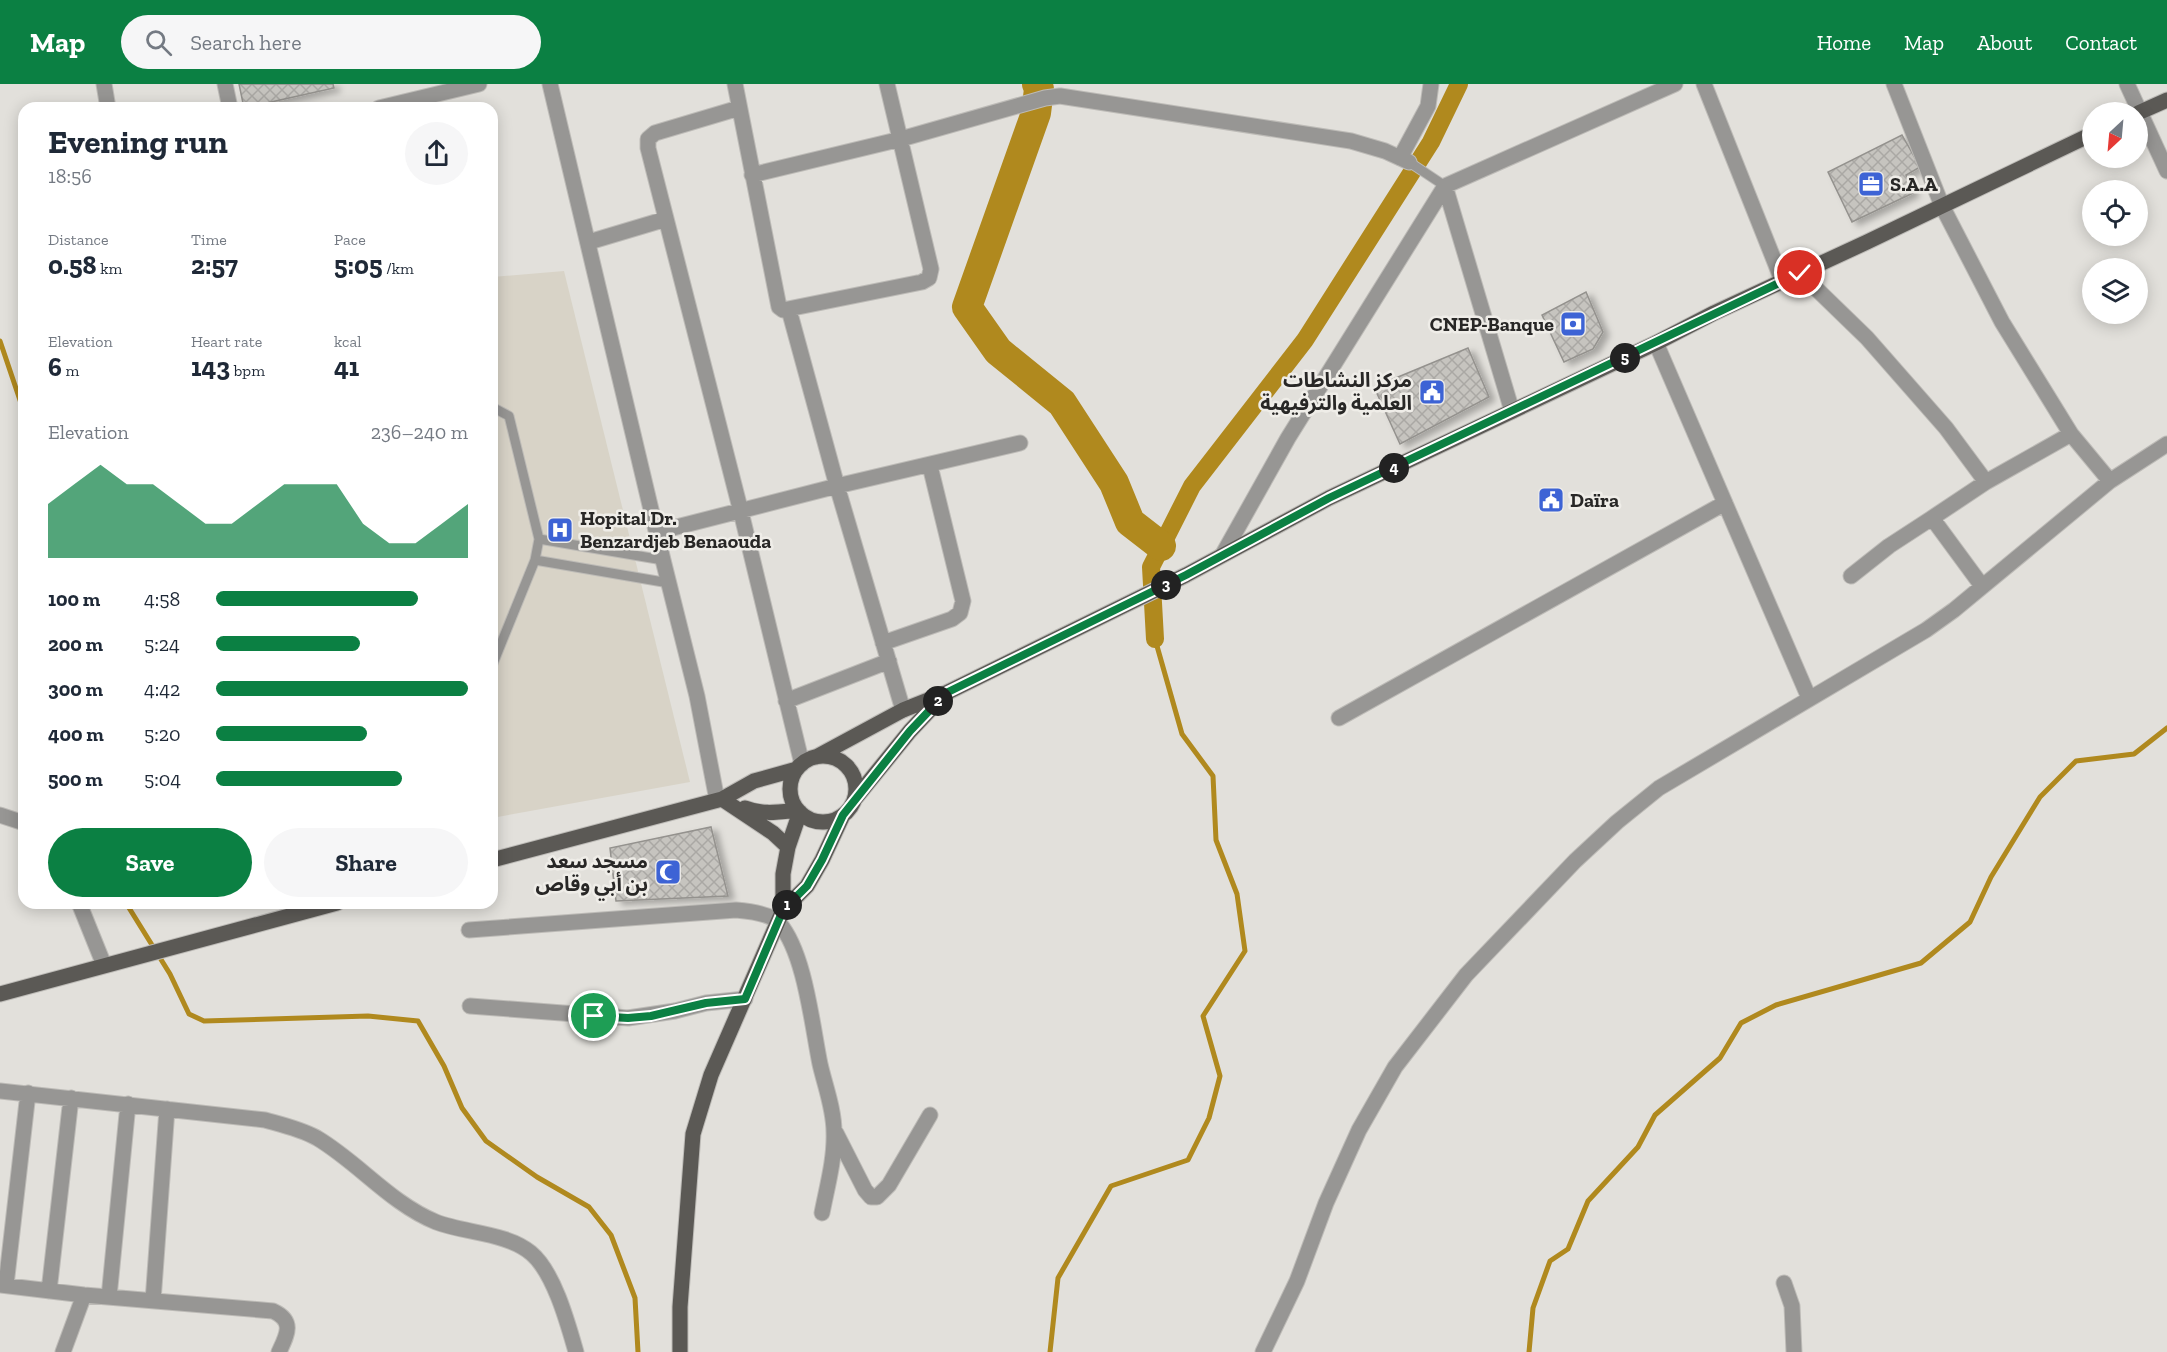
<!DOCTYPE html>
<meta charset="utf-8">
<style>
:root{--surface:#fff;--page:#f6f6f7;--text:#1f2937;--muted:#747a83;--accent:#0b8043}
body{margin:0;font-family:"Zilla Slab","Noto Sans Arabic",serif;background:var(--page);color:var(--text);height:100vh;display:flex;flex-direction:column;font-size:22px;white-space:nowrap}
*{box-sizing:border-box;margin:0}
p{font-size:20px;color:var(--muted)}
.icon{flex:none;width:33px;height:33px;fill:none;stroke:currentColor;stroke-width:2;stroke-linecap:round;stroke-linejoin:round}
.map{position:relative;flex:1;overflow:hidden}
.panel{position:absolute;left:18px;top:18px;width:480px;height:807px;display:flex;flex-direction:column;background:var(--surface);border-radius:18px;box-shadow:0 3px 15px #0003}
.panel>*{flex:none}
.needle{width:39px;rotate:206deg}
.controls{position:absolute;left:2082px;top:18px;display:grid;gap:12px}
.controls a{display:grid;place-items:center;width:66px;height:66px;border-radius:50%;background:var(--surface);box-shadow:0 3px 15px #0003;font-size:30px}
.pin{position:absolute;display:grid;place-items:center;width:51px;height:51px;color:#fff;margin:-26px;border:3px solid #fff;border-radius:50%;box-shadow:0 2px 6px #0007}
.km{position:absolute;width:30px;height:30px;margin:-15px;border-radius:50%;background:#222;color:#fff;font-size:16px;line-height:30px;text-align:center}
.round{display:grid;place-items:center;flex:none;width:63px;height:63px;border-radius:32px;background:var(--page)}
.overview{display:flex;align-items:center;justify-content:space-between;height:102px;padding:0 30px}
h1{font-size:33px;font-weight:700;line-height:45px}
.metrics{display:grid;grid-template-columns:repeat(3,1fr);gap:9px;height:102px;padding:6px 30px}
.metrics div{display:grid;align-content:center}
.metrics b{font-size:26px;font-weight:700}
.metrics small{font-size:16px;font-weight:400}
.metrics p{font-size:16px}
.chart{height:168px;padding:12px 30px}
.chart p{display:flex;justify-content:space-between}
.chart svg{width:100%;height:108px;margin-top:6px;fill:var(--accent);opacity:.7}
.button{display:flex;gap:12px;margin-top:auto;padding:12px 30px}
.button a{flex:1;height:69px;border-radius:36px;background:var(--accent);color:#fff;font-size:24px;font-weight:700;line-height:69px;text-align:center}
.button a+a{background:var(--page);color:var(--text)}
ul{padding:0 30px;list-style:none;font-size:20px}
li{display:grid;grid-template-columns:96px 72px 1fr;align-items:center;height:45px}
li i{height:15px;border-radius:8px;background:var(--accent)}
header{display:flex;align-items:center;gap:36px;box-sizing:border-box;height:84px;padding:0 30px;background:var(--accent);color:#fff}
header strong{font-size:28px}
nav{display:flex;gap:33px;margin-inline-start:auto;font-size:21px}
.search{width:420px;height:54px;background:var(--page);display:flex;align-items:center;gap:15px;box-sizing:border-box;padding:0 21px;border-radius:33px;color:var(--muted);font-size:22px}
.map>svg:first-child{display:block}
</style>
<header>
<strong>Map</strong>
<div class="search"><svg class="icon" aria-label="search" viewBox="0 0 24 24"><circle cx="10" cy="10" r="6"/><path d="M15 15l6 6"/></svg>Search here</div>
<nav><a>Home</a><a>Map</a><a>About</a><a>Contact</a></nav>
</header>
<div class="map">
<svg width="2167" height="1268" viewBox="0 0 2167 1268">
<defs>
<pattern id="building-cross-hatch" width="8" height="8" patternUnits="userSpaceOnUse" patternTransform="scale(1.5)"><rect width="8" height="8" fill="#c6c4bf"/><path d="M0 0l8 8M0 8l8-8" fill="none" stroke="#aaa8a4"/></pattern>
<filter id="shadow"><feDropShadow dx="6" dy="3.5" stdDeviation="3" flood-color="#0004"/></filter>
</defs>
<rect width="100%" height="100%" fill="#e2e0db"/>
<path fill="#d8d3c7" d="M564,187L690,698L492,734V193Z"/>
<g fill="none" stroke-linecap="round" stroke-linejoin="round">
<path stroke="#b0891e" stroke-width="5" d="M0,257L24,328
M126,819L170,890L189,930L204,937L368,932L418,937L444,982L462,1024L486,1057L537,1093L589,1123L611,1151L635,1214L638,1268
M1050,1268L1058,1194L1111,1102L1188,1076L1209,1034L1220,992L1203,932L1245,867L1237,810L1216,756L1213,692L1182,650L1155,555
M1529,1268L1533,1224L1550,1177L1568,1165L1588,1117L1638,1063L1655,1031L1720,974L1741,939L1776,921L1921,879L1970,838L1991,793L2040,713L2076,677L2134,670L2167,644"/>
<path stroke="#b0891e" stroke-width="18" d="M1155,555L1151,483L1192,402L1305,256L1431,58L1459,0"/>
<path stroke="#b0891e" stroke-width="30" d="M1037,0L1039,5L1036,29L967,223L998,267L1062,319L1114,399L1130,438L1161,462"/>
</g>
<path fill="url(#building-cross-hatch)" stroke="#94928e" stroke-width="1.5" filter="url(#shadow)" d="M239,0H333L334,4L244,24Z
M1902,51L1920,83L1906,91L1913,109L1852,138L1828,88Z
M1586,208L1603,248L1593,265L1564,278L1542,231Z
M1468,264L1489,313L1400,360L1374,303Z
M711,743L728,812L616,817L610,764Z"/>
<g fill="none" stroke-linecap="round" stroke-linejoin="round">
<defs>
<path id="service" d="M1409,78L1445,102
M492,323L509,332L539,455L535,476L492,582
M539,455L663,476
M535,476L669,499"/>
<path id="minor" d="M104,0L108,24
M225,0L230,24
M735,0L779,223L783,226L922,198L929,194L931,185L887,0
M1704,0L1782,196
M1894,0L1942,122L2002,238L2071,350L2110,397
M2127,0L2167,87
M379,24L479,0
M739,24L655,49L648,55V64L741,428L802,680
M1400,74L1428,22L1431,0
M752,91L901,55L1045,14L1060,12L1351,57L1385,67L1409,78
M1445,102L1512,327
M589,158L666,135
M1800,189L1867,254L1946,344L1986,398
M789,226L837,402L903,626
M1656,259L1809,614
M657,448L837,402L1020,359
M1223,470L1288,354L1445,102L1675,0
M1851,492L1889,462L1932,434
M1982,502L1932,434L1986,398L2071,350
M883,559L952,535L960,529L963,517L930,382
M786,617L889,577
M1339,634L1725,419
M0,731L24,739
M79,819L104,881
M469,846L736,826C748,827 771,830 779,839C805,869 812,941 820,980C825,1002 834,1025 834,1048C835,1075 827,1103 822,1129
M470,922L628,934L675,927L706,919L745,915
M0,1007L265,1036C283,1041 301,1045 317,1054C359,1079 390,1119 436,1138C464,1149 508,1149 531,1169C554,1188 568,1240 576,1268
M836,1049L865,1106L871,1113H877L889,1101L930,1031
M1784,1199L1792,1222L1794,1268
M0,1201L84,1211L273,1227C295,1237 287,1251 279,1268
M6,1201L28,1009
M49,1207L71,1014
M109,1213L128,1020
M153,1217L167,1025
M63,1268L84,1211
M1263,1268L1297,1197L1326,1119L1359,1046L1395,983L1466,891L1575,777L1617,738L1659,704L1926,546L1954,526L2110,397L2167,360"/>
<path id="tertiary" d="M550,0L663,476L697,612L717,716"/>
<path id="primary" d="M2138,29L2167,16
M790 705a33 33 0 1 1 66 0a33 33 0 1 1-66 0Z
M816,673L903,626L946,609L1186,491L1329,414L1656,259L1714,229L1867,158L2092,50
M722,715L773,749L788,763
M854,716L910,647L942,613
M745,724C762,731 779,728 798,726
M492,776L722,715L754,697L797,685
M783,826L807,802L822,776L843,731
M0,910L337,819
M680,1268V1223L693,1050L711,991L783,826V790L788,763L800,728"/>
</defs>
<use href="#service" stroke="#bdbbb7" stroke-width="11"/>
<use href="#minor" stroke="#bdbbb7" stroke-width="17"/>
<use href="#tertiary" stroke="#bdbbb7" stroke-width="17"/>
<use href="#primary" stroke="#bdbbb7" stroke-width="17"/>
<use href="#service" stroke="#979694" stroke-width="9"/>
<use href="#minor" stroke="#979694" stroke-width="15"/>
<use href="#tertiary" stroke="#979694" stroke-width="15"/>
<use href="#primary" stroke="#5b5955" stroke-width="15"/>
</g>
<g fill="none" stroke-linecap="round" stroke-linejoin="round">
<defs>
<path id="route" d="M594,932L628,934L651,932L706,919L745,915L783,826L807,802L822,776L843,731L910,647L946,609L1186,491L1329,414L1800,189"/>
</defs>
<use href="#route" stroke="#fff" stroke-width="12"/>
<use href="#route" stroke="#0b8043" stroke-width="8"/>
</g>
<defs>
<symbol id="office-square" viewBox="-11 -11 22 22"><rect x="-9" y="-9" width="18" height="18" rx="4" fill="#3d63d5" stroke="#efede8"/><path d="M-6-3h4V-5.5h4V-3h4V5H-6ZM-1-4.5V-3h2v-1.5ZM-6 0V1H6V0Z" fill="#fff"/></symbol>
<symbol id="bank-square" viewBox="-11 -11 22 22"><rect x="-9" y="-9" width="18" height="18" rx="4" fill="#3d63d5" stroke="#efede8"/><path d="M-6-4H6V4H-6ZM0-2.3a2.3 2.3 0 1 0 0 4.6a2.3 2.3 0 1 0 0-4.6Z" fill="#fff"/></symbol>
<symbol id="civic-square" viewBox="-11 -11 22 22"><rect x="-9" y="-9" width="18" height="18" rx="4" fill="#3d63d5" stroke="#efede8"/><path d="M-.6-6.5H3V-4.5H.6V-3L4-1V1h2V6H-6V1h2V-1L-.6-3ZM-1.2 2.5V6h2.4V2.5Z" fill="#fff"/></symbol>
<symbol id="hospital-square" viewBox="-11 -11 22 22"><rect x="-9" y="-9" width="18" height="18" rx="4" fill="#3d63d5" stroke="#efede8"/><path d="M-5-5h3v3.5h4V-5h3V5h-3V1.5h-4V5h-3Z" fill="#fff"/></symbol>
<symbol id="mosque-square" viewBox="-11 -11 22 22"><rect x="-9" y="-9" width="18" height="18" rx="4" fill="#3d63d5" stroke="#efede8"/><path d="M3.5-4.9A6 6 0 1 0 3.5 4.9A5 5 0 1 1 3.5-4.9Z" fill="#fff"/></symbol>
</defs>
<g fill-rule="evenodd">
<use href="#office-square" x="1856" y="85" width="30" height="30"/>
<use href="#bank-square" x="1558" y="225" width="30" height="30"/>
<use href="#civic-square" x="1417" y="293" width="30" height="30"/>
<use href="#civic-square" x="1536" y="401" width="30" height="30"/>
<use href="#hospital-square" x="545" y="431" width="30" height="30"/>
<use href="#mosque-square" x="653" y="773" width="30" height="30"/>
</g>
<g text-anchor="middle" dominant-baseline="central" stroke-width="5" stroke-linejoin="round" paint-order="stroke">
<g font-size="20" font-weight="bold" fill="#282726" stroke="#efede8" text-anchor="start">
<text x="1890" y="100">S.A.A</text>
<text x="1554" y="240" text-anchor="end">CNEP-Banque</text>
<text x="1412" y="296" text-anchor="end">مركز النشاطات<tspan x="1412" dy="23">العلمية والترفيهية</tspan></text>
<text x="1570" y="416">Daïra</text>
<text x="580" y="434">Hopital Dr.<tspan x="580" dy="23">Benzardjeb Benaouda</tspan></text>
<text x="648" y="777" text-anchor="end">مسجد سعد<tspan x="648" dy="23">بن أبي وقاص</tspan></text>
</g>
</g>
</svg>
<div class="controls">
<a><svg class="needle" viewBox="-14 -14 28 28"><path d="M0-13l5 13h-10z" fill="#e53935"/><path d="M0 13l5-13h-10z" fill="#747a83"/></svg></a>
<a><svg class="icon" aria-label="locate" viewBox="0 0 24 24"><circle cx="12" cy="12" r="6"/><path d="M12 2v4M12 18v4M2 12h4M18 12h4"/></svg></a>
<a><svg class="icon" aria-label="layers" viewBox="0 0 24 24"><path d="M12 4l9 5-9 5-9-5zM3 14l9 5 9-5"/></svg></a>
</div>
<div class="pin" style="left:594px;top:932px;background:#1e9e55"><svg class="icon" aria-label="arrive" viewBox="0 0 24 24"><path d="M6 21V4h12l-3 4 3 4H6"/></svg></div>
<div class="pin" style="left:1800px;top:189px;background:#d93025"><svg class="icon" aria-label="check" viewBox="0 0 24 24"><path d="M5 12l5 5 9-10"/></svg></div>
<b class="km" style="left:787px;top:821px">1</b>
<b class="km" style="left:938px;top:617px">2</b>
<b class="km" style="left:1166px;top:501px">3</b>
<b class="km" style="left:1394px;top:384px">4</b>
<b class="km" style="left:1625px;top:274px">5</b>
<section class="panel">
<div class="overview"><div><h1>Evening run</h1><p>18:56</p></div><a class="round"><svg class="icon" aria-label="share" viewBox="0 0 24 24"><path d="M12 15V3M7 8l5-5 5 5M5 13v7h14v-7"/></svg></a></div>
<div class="metrics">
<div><p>Distance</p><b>0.58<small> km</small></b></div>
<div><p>Time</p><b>2:57</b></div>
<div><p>Pace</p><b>5:05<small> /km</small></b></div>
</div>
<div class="metrics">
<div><p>Elevation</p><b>6<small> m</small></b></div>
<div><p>Heart rate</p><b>143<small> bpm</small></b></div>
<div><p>kcal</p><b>41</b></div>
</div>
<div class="chart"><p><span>Elevation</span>236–240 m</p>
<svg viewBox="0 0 160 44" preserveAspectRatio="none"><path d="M0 44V22L10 14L20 6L30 14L40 14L50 22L60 30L70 30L80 22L90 14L100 14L110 14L120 30L130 38L140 38L150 30L160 22V44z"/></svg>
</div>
<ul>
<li><b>100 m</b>4:58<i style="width:80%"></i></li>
<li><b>200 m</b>5:24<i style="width:57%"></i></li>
<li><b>300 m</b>4:42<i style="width:100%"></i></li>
<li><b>400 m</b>5:20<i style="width:60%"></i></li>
<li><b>500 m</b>5:04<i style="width:74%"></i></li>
</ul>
<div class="button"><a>Save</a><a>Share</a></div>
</section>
</div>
